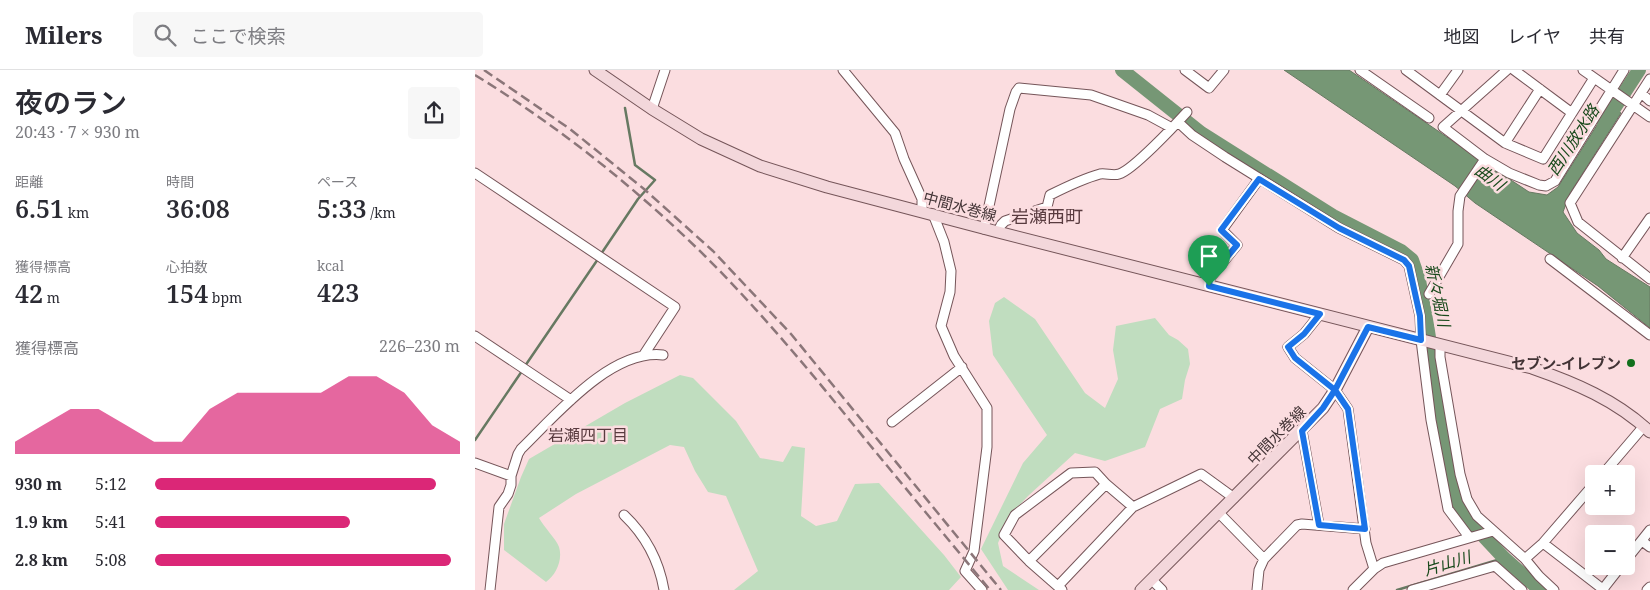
<!DOCTYPE html>
<html lang="ja">
<meta charset="utf-8">
<style>
:root{--surface:#fff;--page:#f7f7f7;--text:#2b2b33;--muted:#7c7c81;--line:#e1e1e2;--accent:#db2777}
body{margin:0;font-family:"Noto Serif","Noto Sans JP",serif;background:var(--page);color:var(--text);height:100vh;display:flex;flex-direction:column;font-size:19px;white-space:nowrap}
*{box-sizing:border-box;margin:0}
p{font-size:16px;color:var(--muted)}
.icon{flex:none;width:28px;height:28px;fill:none;stroke:currentColor;stroke-width:2;stroke-linecap:round;stroke-linejoin:round}
.map{position:relative;flex:1;overflow:hidden}
.sheet{display:flex;flex-direction:column;background:var(--surface);width:475px}
.sheet>*{flex:none}
.tools{position:absolute;left:1110px;top:395px;display:grid;gap:10px}
.tools a{display:grid;place-items:center;width:50px;height:50px;border-radius:5px;background:var(--surface);box-shadow:0 5px 20px #0002;font-size:25px}
.pin{position:absolute;display:grid;place-items:center;width:42px;height:42px;color:#fff;margin:-51px -21px;border-radius:50% 50% 50% 0;rotate:-45deg;box-shadow:0 0 5px #0007}
.pin .icon{rotate:45deg}
.round{display:grid;place-items:center;flex:none;width:52px;height:52px;border-radius:5px;background:var(--page)}
.summary{display:flex;align-items:center;justify-content:space-between;height:85px;padding:0 15px}
h1{font-size:28px;font-weight:600;line-height:38px}
.figures{display:grid;grid-template-columns:repeat(3,1fr);gap:8px;height:85px;padding:5px 15px}
.figures div{display:grid;align-content:center}
.figures b{font-size:25px;font-weight:600}
.figures small{font-size:14px;font-weight:400}
.figures p{font-size:14px}
.chart{height:140px;padding:10px 15px}
.chart p{display:flex;justify-content:space-between}
.chart svg{width:100%;height:90px;margin-top:5px;fill:var(--accent);opacity:.7}
ul{padding:0 15px;list-style:none;font-size:16px}
li{display:grid;grid-template-columns:80px 60px 1fr;align-items:center;height:38px}
li i{height:12px;border-radius:6px;background:var(--accent)}
header{display:flex;align-items:center;gap:30px;box-sizing:border-box;height:70px;padding:0 25px;background:var(--surface);border-bottom:1px solid var(--line)}
header strong{font-size:24px}
nav{display:flex;gap:28px;margin-inline-start:auto;font-size:18px}
.search{width:350px;height:45px;background:var(--page);display:flex;align-items:center;gap:12px;box-sizing:border-box;padding:0 18px;border-radius:5px;color:var(--muted);font-size:19px}
main{display:flex;flex:1;min-height:0}
.map>svg:first-child{display:block}
</style>
<header>
<strong>Milers</strong>
<div class="search"><svg class="icon" aria-label="search" viewBox="0 0 24 24"><circle cx="10" cy="10" r="6"/><path d="M15 15l6 6"/></svg>ここで検索</div>
<nav><a>地図</a><a>レイヤ</a><a>共有</a></nav>
</header>
<main>
<section class="sheet">
<div class="summary"><div><h1>夜のラン</h1><p>20:43 · 7 × 930 m</p></div><a class="round"><svg class="icon" aria-label="share" viewBox="0 0 24 24"><path d="M12 15V3M7 8l5-5 5 5M5 13v7h14v-7"/></svg></a></div>
<div class="figures">
<div><p>距離</p><b>6.51<small> km</small></b></div>
<div><p>時間</p><b>36:08</b></div>
<div><p>ペース</p><b>5:33<small> /km</small></b></div>
</div>
<div class="figures">
<div><p>獲得標高</p><b>42<small> m</small></b></div>
<div><p>心拍数</p><b>154<small> bpm</small></b></div>
<div><p>kcal</p><b>423</b></div>
</div>
<div class="chart"><p><span>獲得標高</span>226–230 m</p>
<svg viewBox="0 0 160 44" preserveAspectRatio="none"><path d="M0 44V38L10 30L20 22L30 22L40 30L50 38L60 38L70 22L80 14L90 14L100 14L110 14L120 6L130 6L140 14L150 30L160 38V44z"/></svg>
</div>
<ul>
<li><b>930 m</b>5:12<i style="width:92%"></i></li>
<li><b>1.9 km</b>5:41<i style="width:64%"></i></li>
<li><b>2.8 km</b>5:08<i style="width:97%"></i></li>
</ul>
</section>
<div class="map">
<svg width="1175" height="520" viewBox="0 0 1175 520">
<rect width="100%" height="100%" fill="#fbdde0"/>
<path fill="#c0ddbf" d="M529,227L560,249L610,323L630,338L643,309L638,280L641,256L680,248L694,265L703,270L713,279L715,294L710,310L707,329L685,339L670,377L630,391L600,383L553,426L536,444L523,473L528,496L564,520H533L506,479L548,393L572,365L518,285L514,251L520,233Z
M205,305L218,308L261,351L285,388L308,392L317,376L330,378L326,446L341,456L362,451L380,414L404,413L469,485L486,507L474,520H259L283,501L251,426L233,422L220,401L209,377L195,375L101,424L64,448C69,457 81,469 84,477C88,490 81,505 71,512L29,480V454L46,407L54,389L150,333Z"/>
<path fill="#769775" stroke="#677962" d="M809,0H874L998,85L1054,122L1072,125L1083,117L1134,36L1146,43L1095,123L1088,142L1102,163L1124,180L1131,189L1175,217V258L1123,216L1000,133L980,116Z"/>
<g fill="none" stroke-linecap="round" stroke-linejoin="round">
<path stroke="#677962" stroke-width="2.5" d="M126,184L163,129L180,110L160,95L150,38
M50,296L123,189
M0,370L47,301
M922,520L1029,488"/>
<path stroke="#769775" stroke-width="14" d="M647,0L726,63L858,146L926,181L937,190L944,210L953,261L975,407L985,437L1000,457L1029,488L1065,520
M1129,54L1164,0"/>
<defs>
<path id="minor" d="M368,0L420,63L429,89L447,129V142
M710,0L734,18L749,0
M885,0L954,48
M931,0L1030,73L1068,89L1119,8
M1032,0L968,57L1010,89L1034,103L1064,115L1071,116L1080,111L1149,0
M1039,0L1097,43
M1108,0L1175,47
M1175,9L1095,133L1103,152L1175,209
M1166,23L1175,31
M965,25L983,0
M177,39L190,0
M703,52L717,65L750,87L864,158L929,190L934,196L945,246L946,270L956,350L973,439L994,467
M1030,73L1065,19
M0,103L200,237L168,286
M458,144L469,172L476,201L475,222L466,256L479,286L512,338V377L499,481L490,501L507,520
M509,159L535,39L541,22L544,18L616,25L673,45L697,58
M523,162L526,155L530,151L572,137L575,125C591,117 607,109 625,104C631,103 638,106 644,104C658,100 701,54 712,42
M1147,188L1175,148
M1075,189L1175,265
M734,216L735,208L762,175L747,160L784,109
M954,224L983,174V141L985,126L1010,89
M845,244L829,264L813,277L820,288L860,320L873,339L891,473L899,499
M0,266L96,330
M965,275V287L985,404L992,429L1002,446L1050,489L1064,506L1079,520
M417,352L487,297
M827,361L844,455
M0,393L36,406
M1128,404L1169,356
M744,443L789,489
M149,445C170,465 184,491 189,520
M1167,471L1175,477
M1068,473L1129,520
M1050,489L1068,473L1119,414
M1151,490L1175,460
M554,491L631,414
M677,510L687,520
M583,516L658,437L726,404L759,428
M1128,519L1146,496
M15,520L24,437L33,424L36,415V406L43,384L46,379C81,345 136,279 188,285
M587,520L554,491L529,465L540,445L596,403L620,402L631,414L658,437
M782,520L784,500L789,489L822,455L827,454L890,459
M878,520L899,499L908,493L1018,461
M937,520L1020,496L1047,520
M1172,520L1175,517"/>
<path id="secondary" d="M120,0L177,39L226,69L285,96L352,117L523,162L1057,298C1100,313 1141,330 1175,362
M666,520L848,338L860,320L893,257"/>
</defs>
<use href="#minor" stroke="#755559" stroke-width="11"/>
<use href="#secondary" stroke="#755559" stroke-width="13"/>
<use href="#minor" stroke="#fff" stroke-width="9"/>
<use href="#secondary" stroke="#f3d7db" stroke-width="11"/>
<path stroke="#8b7679" stroke-width="2.5" stroke-dasharray="10 5" stroke-linecap="butt" d="M9,0L95,59L169,119L238,181L316,264L526,520
M0,5C83,56 161,118 231,187C288,244 339,306 390,369C431,419 473,469 515,520"/>
</g>
<g fill="none" stroke-linecap="round" stroke-linejoin="round">
<defs>
<path id="route" d="M734,216L845,244L829,264L813,277L820,288L860,320L848,338L827,361L844,455L890,459L873,339L860,320L893,257L946,270L945,246L934,196L929,190L864,158L784,109L746,160L762,175L735,208L734,216"/>
</defs>
<use href="#route" stroke="#fff" stroke-width="10"/>
<use href="#route" stroke="#1a73e8" stroke-width="6"/>
</g>
<circle fill="#12701d" stroke="#fbdde0" stroke-width="2" cx="1156" cy="293" r="5"/>
<g text-anchor="middle" dominant-baseline="central" stroke-width="5" stroke-linejoin="round" paint-order="stroke">
<g font-size="15" fill="#433436" stroke="#fbdde0">
<text transform="translate(485 136) rotate(15)">中間水巻線</text>
<text transform="translate(801 365) rotate(-45)">中間水巻線</text>
</g>
<g font-size="15" font-weight="bold" fill="#433436" stroke="#fbdde0" text-anchor="end">
<text x="1146" y="293">セブン-イレブン</text>
</g>
<g font-size="16" font-style="italic" fill="#18491b" stroke="#fbdde0">
<text transform="translate(1098 70) rotate(-57)">西川放水路</text>
<text transform="translate(1015 107) rotate(35)">曲川</text>
<text transform="translate(963 225) rotate(78)">新々堀川</text>
<text transform="translate(972 493) rotate(-17)">片山川</text>
</g>
<g font-size="16" fill="#593b3f" stroke="#fbdde0">
<text x="113" y="365">岩瀬四丁目</text>
</g>
<g font-size="18" fill="#593b3f" stroke="#fbdde0">
<text x="572" y="146">岩瀬西町</text>
</g>
</g>
</svg>
<div class="tools">
<a>+</a>
<a>−</a>
</div>
<div class="pin" style="left:734px;top:216px;background:#1e9e55"><svg class="icon" aria-label="arrive" viewBox="0 0 24 24"><path d="M6 21V4h12l-3 4 3 4H6"/></svg></div>
</div>
</main>
